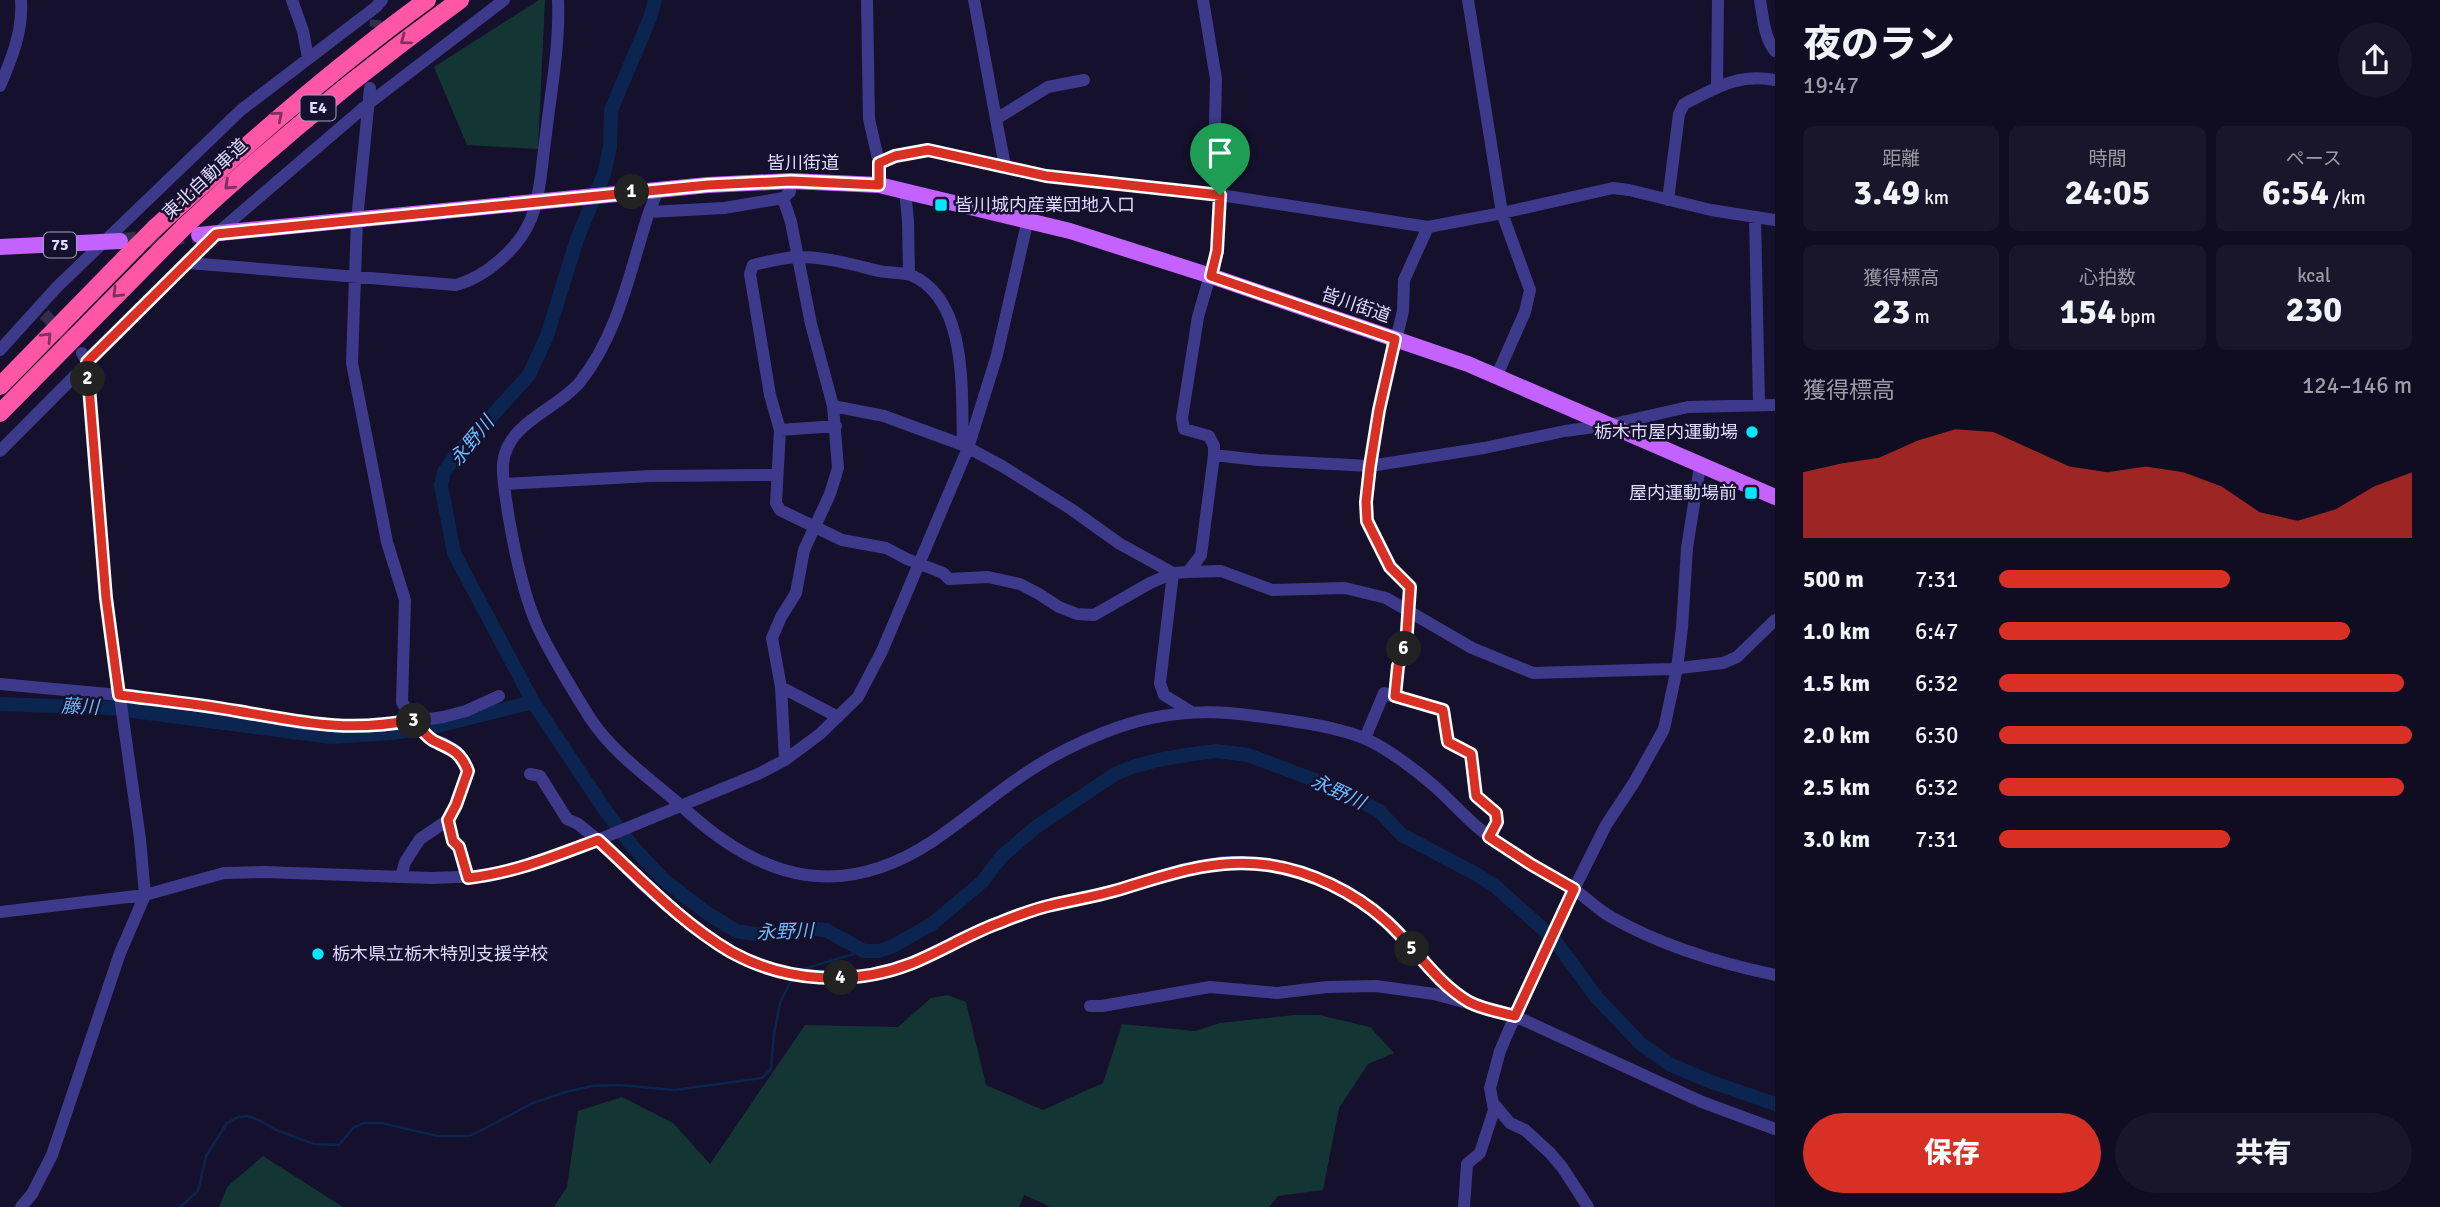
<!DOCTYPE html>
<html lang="ja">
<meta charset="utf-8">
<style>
:root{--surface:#100c21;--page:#19152a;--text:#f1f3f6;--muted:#9c9ba5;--accent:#d93025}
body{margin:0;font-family:Signika,"Noto Sans JP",sans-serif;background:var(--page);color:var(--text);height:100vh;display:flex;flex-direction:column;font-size:26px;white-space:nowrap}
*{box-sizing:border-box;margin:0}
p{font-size:23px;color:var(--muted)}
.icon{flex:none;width:38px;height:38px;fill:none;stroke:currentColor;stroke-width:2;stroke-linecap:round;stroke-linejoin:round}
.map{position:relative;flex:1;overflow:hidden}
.panel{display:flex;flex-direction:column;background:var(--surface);width:665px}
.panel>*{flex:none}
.pin{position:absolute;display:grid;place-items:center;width:60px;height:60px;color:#fff;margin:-72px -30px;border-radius:50% 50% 50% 0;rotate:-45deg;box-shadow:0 0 7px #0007}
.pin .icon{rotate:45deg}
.km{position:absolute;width:35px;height:35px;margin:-18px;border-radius:50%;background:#222;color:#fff;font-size:19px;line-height:35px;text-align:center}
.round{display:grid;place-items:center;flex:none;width:74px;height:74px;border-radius:37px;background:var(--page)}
.head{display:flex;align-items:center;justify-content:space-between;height:119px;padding:0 28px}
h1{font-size:38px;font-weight:800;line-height:52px}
.stats{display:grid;grid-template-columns:repeat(3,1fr);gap:10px;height:119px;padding:7px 28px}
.stats div{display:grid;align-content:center;border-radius:10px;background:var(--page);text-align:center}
.stats b{font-size:35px;font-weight:800}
.stats small{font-size:19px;font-weight:400}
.stats p{font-size:19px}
.chart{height:196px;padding:14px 28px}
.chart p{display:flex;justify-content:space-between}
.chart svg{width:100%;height:126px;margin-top:7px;fill:var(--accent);opacity:.7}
.button{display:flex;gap:14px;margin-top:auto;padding:14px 28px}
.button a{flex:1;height:80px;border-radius:42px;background:var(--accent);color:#fff;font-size:28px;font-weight:800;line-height:80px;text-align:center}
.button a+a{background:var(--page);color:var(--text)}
ul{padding:0 28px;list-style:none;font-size:23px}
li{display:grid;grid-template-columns:112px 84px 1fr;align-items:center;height:52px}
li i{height:18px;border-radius:9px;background:var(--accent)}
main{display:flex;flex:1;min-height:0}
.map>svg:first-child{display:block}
</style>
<main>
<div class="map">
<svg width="1775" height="1207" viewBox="0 0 1775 1207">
<rect width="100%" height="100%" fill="#15102c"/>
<path fill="#133635" d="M539,0H545L538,149L467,145L434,67Z
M947,995L966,1002L986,1085L1043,1110L1103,1083L1122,1024L1195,1031L1220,1023L1294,1015H1319L1370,1027L1394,1053L1368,1064L1339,1108L1323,1190L1278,1196L1269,1207H1051L1024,1195L1019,1207H554L567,1187L578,1111L622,1097L673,1123L710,1164L805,1025L898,1027L931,998Z
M263,1156L343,1207H219L227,1187Z"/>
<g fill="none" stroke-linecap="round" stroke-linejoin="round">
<path stroke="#0b2550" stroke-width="2.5" d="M803,969L864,951
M180,1207L198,1191L206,1156L227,1123L238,1117L248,1116L259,1120L276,1130L314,1144L339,1145L353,1128L363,1123H382L437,1136H470L533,1103L566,1092L592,1086L618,1085L675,1090L762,1078L771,1069L774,1034L780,1003L793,977"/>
<path stroke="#0b2550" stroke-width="14" d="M655,0L650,18L611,110L610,147L604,174L577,239L547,336L529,375L456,455L444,472L441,485L454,553L533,702L605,810L633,847L664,880L707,913L736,931L755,934H772L806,928L826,930L864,951H879L893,946L932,924L982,882L1002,856L1036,827L1115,774L1132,767L1158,760L1193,754L1216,751L1248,755L1336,788L1379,811L1402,835L1476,874L1495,886L1553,938L1597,998L1641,1044L1671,1065L1709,1081L1775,1104
M0,704L110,708L331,737L392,733L437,726L533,702"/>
<path stroke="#332e4c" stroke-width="12" stroke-dasharray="12 6" stroke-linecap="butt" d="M374,45L376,20
M44,314L75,346"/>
<path stroke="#332e4c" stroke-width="16" stroke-dasharray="16 8" stroke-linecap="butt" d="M120,241L199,235"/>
<path stroke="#3d3a8c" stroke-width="12" d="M292,0L303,31L308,58
M867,0L869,119L879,163V185
M974,0L996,119
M1468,0L1502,213L1530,290L1525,312L1497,375
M1760,0C1763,16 1764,38 1775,51
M0,86C12,58 23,31 21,0
M1717,87L1718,0
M370,88L357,220L352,363L387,542L405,600L402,702L413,720L432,741L443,743L455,750L468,770L456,805L448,820L420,839L405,862L401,877
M879,163L895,156L928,150L1046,176L1220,195L1215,124L1216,79L1203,0
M1005,166L996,119L1048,87L1084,80
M791,181L790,192L783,198L791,222L811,324L833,406L838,468L830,494L804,550L796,593L781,617L772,638L781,687L838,717
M658,190L649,212L724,208L783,198
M905,190L908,221L909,274
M1668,200L1679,114L1684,104C1716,88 1738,73 1775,80
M649,212C630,270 619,333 580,382C558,409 506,423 503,464C502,480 506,497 508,513C514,549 522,591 537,625C551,656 572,689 590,718C615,756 654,781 687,811C764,881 842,901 933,841C973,814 1009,781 1052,757C1120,720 1179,704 1256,716C1287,720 1343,727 1370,741C1389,750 1417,771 1433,785C1453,802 1468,822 1490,837C1516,856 1545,870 1572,888C1586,897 1597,909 1611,917C1662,946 1718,963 1775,975
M1755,217L1759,404
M188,263L456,285C486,277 519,248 531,219C541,193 542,161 546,134C551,90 560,44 558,0
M0,350L57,287L241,110L376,7L382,0
M833,406L884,416L963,445L1002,466L1071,509L1120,544L1173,573
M780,430L836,426
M963,445C961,393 969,300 911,275C906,273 885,273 875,270C850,264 822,256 796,257C782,258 767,262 753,265L750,274L770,395L780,430L776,503L780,510L842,540L886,548L907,559L943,573L949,579L988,577L1020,584L1039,594L1059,607L1077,614L1094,615L1150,583L1173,573L1188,572L1221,571L1272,590L1345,588L1386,598L1472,648L1533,673L1671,669L1723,663L1737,657L1775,620
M0,451L216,234L368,104L504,0
M1214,455L1258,460L1370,466L1484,448L1565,431L1609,425L1688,407L1775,405
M504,484L651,476L777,475
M1188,572L1201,555L1214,455V446L1209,436L1184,429L1182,418L1198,317L1217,251L1220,195L1428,227
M1173,573L1160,683L1164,695L1190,711
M0,684L119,695L235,711L305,724L346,727L380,726L443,717L466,711L499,696
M781,687L785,760
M1395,697L1443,710L1448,742L1471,754L1476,796L1496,813L1497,822L1489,837
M1365,738L1384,693L1395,697L1398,666L1406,646L1410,587L1390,567L1367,521L1366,502L1379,410L1403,311L1404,280L1428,227L1502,213L1613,188L1629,190L1711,210L1775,220
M530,774L540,776L567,819L578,824L598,840L644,886L679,916L733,953L761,965L786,973L837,978L863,977L885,972L909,964L996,924L1048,906L1109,892L1184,869L1224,862H1238L1270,865L1296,871L1314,877L1347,893L1387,922L1443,983L1472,1003
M448,820L454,841L459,847L468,878
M0,912L145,895L224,873L264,872L431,878L486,876L528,866L598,840L758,774L785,760L820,734L858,697L882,651L968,448L997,355L1028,219
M1090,1006H1102L1210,987L1277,993L1327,987L1376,986L1434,994L1515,1016L1702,1102L1775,1129
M1494,1104L1510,1123L1525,1130L1550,1153L1562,1167L1588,1207
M21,1207L32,1194L52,1155L120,953L145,895L140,839L106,598L87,362L82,353
M1464,1207L1467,1164L1480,1153L1494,1110L1490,1088L1500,1051L1515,1016L1574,889L1606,825L1635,781L1664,729L1677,668L1682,628L1687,548L1700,466"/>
<path stroke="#c462ff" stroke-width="16" d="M199,235L708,185L791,181L879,185L1070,231L1211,276L1468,364L1775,497
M0,247L120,241"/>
<path stroke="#ff56a7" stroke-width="18" d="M185,226C272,145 363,70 460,0
M155,228C243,148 331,70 427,0
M0,386L137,246
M0,413L166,245"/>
<path stroke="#ff56a7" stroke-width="18" d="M166,245L185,226
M137,246L155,228"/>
</g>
<defs><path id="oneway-chevron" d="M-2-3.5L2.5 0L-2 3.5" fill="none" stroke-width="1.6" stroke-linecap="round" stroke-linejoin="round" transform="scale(1.75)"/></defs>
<g stroke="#7e3063">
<use href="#oneway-chevron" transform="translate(405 40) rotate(143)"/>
<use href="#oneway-chevron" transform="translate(278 116) rotate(-40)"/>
<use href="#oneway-chevron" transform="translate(229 185) rotate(137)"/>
<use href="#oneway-chevron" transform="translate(117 293) rotate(135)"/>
<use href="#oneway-chevron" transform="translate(47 337) rotate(-46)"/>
</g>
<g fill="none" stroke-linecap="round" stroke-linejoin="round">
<defs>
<path id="route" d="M928,150L1046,176L1220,195L1217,251L1211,276L1395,339L1379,410L1370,466L1366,502L1367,521L1390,567L1410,587L1406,646L1398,666L1395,696L1443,710L1448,742L1471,754L1476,796L1496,813L1497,822L1489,837L1532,865L1574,889L1515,1016C1500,1012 1482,1009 1469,1002C1435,982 1415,947 1386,921C1354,892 1310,871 1268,865C1213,857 1165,876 1114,891C1093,897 1072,900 1052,905C1033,909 1014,917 996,924C967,935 940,952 910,964C853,986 785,982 731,952C680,922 641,879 598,840C555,856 514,873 468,878L459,847L453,841L448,820L456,805L468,771C460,751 451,749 434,741C426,737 419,726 413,720C345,733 303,722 237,711C198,704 158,700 119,695L106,598L87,362L216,234L708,185L791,181L879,185V163L895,156Z"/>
</defs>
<use href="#route" stroke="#fff" stroke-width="14"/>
<use href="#route" stroke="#d93025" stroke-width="9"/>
</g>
<g fill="#07e6ff" stroke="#15102c" stroke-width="2.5">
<rect x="934" y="198" width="14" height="14" rx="3.5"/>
<circle cx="1752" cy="432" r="7"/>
<rect x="1744" y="486" width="14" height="14" rx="3.5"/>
<circle cx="318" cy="954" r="7"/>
</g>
<g text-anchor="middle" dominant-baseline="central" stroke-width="5" stroke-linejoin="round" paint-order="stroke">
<g fill="#15102c" stroke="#a29ec0" stroke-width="2">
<rect x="300.5" y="95.5" width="35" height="25" rx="5"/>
<rect x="44" y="232.5" width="32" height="25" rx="5"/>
</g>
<g font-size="16" font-weight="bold" fill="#dfdbff">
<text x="318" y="108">E4</text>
<text x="60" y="245">75</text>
</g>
<g font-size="18" fill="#dfdbff" stroke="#15102c">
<text x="803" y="163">皆川街道</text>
<text transform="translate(205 179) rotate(-43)">東北自動車道</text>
<text transform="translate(1356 305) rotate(19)">皆川街道</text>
</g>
<g font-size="18" fill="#dfdbff" stroke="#15102c" text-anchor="start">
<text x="955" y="205">皆川城内産業団地入口</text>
<text x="1738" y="432" text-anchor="end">栃木市屋内運動場</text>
<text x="1737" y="493" text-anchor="end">屋内運動場前</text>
<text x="332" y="954">栃木県立栃木特別支援学校</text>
</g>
<g font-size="19" font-style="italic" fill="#69baff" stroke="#15102c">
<text transform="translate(472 441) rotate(-51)">永野川</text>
<text transform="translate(80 707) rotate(2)">藤川</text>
<text transform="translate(1338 792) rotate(25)">永野川</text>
<text transform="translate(785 932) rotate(-2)">永野川</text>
</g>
</g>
</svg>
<div class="pin" style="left:1220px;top:195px;background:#1e9e55"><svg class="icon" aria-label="arrive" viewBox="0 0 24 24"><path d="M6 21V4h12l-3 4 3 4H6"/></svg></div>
<b class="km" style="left:632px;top:192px">1</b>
<b class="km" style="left:88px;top:379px">2</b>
<b class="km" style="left:414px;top:721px">3</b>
<b class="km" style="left:841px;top:978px">4</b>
<b class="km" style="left:1412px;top:949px">5</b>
<b class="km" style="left:1404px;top:649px">6</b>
</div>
<section class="panel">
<div class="head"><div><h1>夜のラン</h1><p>19:47</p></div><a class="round"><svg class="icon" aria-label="share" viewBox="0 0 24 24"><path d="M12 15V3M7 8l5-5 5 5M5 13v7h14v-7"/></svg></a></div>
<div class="stats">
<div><p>距離</p><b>3.49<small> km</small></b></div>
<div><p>時間</p><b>24:05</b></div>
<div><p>ペース</p><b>6:54<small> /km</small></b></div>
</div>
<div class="stats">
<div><p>獲得標高</p><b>23<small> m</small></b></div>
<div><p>心拍数</p><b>154<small> bpm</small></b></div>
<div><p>kcal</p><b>230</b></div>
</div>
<div class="chart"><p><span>獲得標高</span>124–146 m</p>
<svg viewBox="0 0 160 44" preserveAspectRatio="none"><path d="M0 44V21L10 18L20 16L30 10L40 6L50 7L60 13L70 19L80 21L90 19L100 21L110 26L120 35L130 38L140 34L150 26L160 21V44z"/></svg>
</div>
<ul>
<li><b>500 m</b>7:31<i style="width:56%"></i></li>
<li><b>1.0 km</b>6:47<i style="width:85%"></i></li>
<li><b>1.5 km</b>6:32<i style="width:98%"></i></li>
<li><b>2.0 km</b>6:30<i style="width:100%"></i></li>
<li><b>2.5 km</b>6:32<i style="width:98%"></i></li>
<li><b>3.0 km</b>7:31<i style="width:56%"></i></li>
</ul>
<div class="button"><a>保存</a><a>共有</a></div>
</section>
</main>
